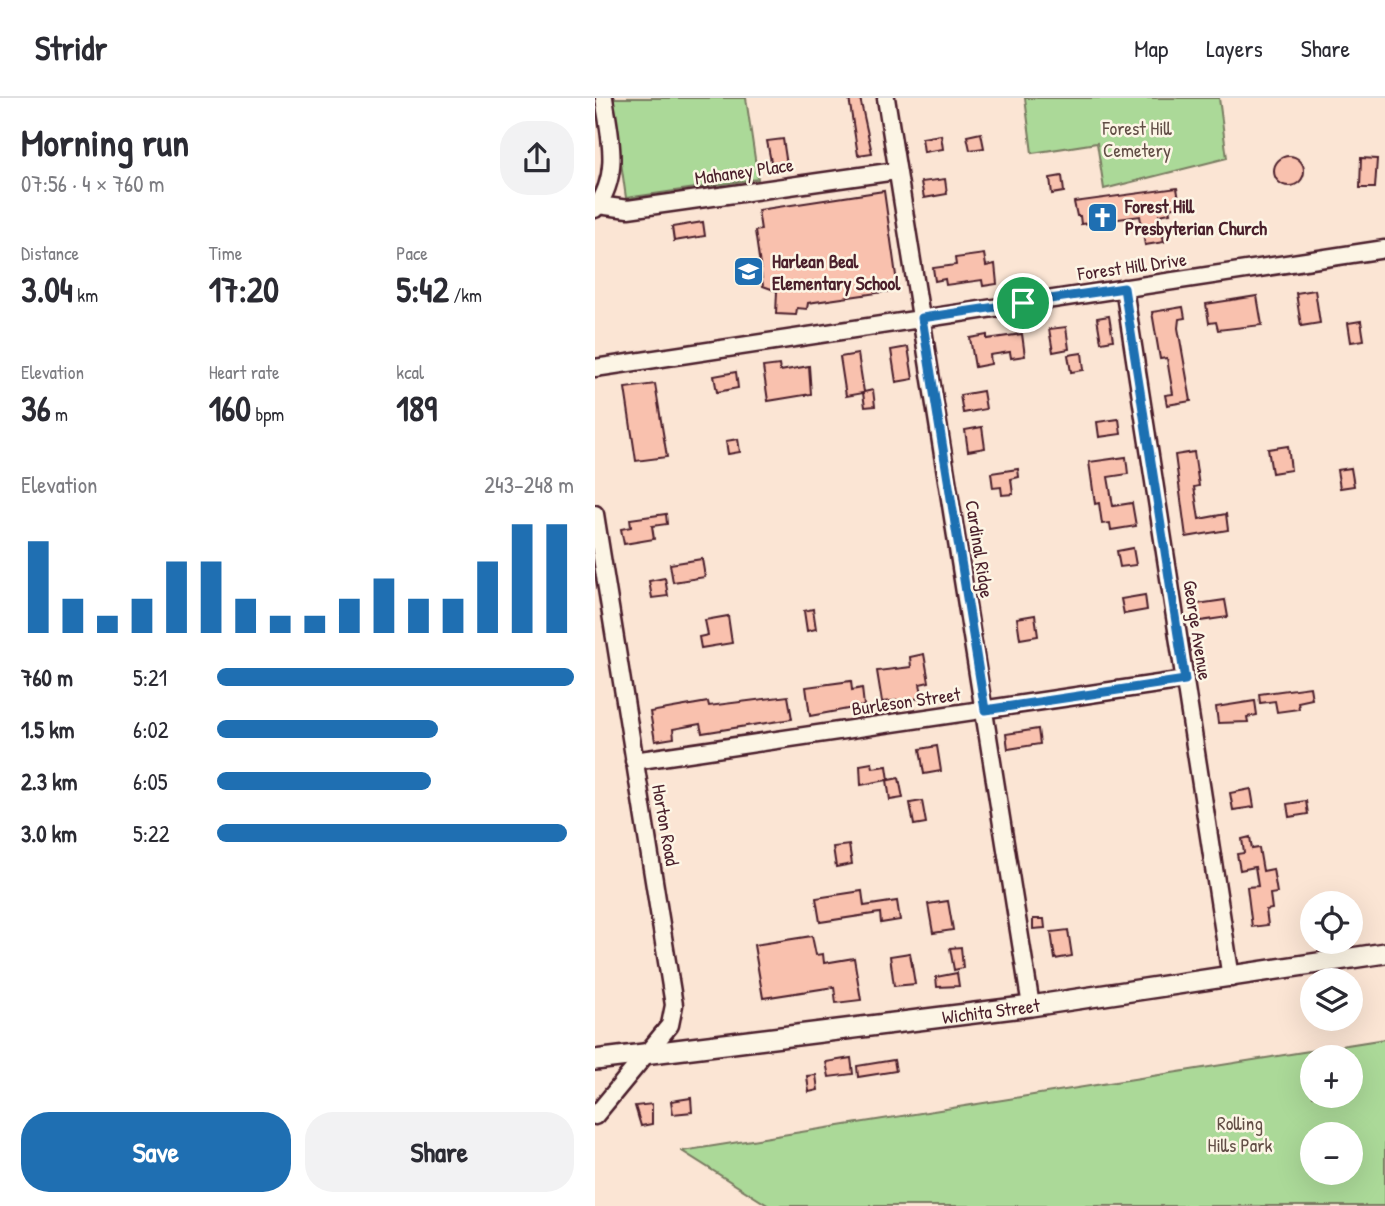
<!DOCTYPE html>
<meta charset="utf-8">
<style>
:root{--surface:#fff;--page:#f2f2f3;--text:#2b2b33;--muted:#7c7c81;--line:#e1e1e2;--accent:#1f6fb2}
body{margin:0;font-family:"Patrick Hand",sans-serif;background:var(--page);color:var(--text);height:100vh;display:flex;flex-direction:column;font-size:26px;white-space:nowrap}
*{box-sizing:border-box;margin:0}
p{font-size:23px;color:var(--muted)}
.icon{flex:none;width:38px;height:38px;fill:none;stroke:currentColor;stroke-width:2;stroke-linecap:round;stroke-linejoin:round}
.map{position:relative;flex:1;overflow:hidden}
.sheet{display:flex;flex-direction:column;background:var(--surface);width:595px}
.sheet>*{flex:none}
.buttons{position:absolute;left:705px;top:793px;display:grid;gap:14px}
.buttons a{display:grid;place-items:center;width:63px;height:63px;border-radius:50%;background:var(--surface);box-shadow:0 7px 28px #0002;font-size:35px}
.pin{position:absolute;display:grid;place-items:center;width:60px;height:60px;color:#fff;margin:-30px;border:4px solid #fff;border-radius:50%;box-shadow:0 2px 7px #0007}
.round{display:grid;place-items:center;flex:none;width:74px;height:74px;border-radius:28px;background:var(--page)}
.summary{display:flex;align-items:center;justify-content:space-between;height:119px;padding:0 21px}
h1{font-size:38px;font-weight:800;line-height:52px}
.stats{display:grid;grid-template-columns:repeat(3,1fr);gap:10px;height:119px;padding:7px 21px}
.stats div{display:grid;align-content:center}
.stats b{font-size:35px;font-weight:800}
.stats small{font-size:19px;font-weight:400}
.stats p{font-size:19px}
.chart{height:196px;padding:14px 21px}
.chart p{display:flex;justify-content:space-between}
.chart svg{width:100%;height:126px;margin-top:7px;stroke:var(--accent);stroke-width:6}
.button{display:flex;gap:14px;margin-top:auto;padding:14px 21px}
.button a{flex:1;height:80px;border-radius:28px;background:var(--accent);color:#fff;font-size:28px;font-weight:800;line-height:80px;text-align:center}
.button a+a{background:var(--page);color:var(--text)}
ul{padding:0 21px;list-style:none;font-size:23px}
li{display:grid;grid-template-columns:112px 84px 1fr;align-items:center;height:52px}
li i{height:18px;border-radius:9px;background:var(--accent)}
header{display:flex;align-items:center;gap:42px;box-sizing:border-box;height:98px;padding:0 35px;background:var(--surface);border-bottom:2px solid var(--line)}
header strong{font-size:33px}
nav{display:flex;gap:38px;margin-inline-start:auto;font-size:24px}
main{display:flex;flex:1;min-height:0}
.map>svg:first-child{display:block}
</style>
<header>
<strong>Stridr</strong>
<nav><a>Map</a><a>Layers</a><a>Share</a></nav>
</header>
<main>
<section class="sheet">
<div class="summary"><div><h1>Morning run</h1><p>07:56 · 4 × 760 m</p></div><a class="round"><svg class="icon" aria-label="share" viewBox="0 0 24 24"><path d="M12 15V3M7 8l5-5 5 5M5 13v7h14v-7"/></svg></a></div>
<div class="stats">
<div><p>Distance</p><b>3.04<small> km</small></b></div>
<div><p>Time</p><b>17:20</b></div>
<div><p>Pace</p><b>5:42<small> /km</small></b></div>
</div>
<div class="stats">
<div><p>Elevation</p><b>36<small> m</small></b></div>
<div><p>Heart rate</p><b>160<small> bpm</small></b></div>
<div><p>kcal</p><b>189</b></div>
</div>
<div class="chart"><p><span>Elevation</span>243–248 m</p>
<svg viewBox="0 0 160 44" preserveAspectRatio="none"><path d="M5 44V12M15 44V32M25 44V38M35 44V32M45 44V19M55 44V19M65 44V32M75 44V38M85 44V38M95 44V32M105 44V25M115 44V32M125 44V32M135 44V19M145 44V6M155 44V6"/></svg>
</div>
<ul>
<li><b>760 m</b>5:21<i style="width:100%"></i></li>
<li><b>1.5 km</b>6:02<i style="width:62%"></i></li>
<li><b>2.3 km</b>6:05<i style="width:60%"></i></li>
<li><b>3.0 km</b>5:22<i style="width:98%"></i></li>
</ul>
<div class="button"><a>Save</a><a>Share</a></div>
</section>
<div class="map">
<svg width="790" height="1108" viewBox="0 0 790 1108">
<rect width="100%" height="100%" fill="#fbe5d4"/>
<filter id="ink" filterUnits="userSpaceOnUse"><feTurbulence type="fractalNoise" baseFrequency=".0143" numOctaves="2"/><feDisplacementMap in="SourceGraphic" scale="14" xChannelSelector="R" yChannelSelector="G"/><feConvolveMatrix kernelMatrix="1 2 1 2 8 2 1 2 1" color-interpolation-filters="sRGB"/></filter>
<g filter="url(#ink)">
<path fill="#abd998" stroke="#7a7c62" stroke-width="2" fill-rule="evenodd" d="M17,0H151L163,81L31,100Z
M430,0H624L632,60L509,91L502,45L437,55Z
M790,941V1108H174L87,1053ZM756,959V998H718V959ZM756,1036V1074H718V1036Z"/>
<path fill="#f9c1ae" stroke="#4a1f2b" stroke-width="2" d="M254,0H265L277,55L263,57Z
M386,35L389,50L375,52L372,38Z
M346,37L348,51L329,54L327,40Z
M188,41L192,67L177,69L172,43Z
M679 73a15 15 0 1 1 30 0a15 15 0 1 1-30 0Z
M766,60L782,61L780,90H765Z
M467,78L469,94L457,96L455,80Z
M350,81L352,96L329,100L326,84Z
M582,90L585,108L574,110L575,115L564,117L569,144L550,147L545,118L486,126L485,118H482L479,104Z
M289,93L303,192L213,205L212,211L202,210L201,217L181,216L182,193L168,188L160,133L166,132L163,112Z
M108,124L110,138L79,143L77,129Z
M389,156L391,168L400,166L402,186L388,188L387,182L351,187L350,181L340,183L338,170L361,167L360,160Z
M720,192L725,225L706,228L701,195Z
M662,198L667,227L623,232L621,224L614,225L611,206Z
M588,209L590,220L584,221L583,230L596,303L572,307L570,297L578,296L574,273L572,260L565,261L557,214Z
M514,218L518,242L506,244L502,220Z
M766,223L769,242L756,244L753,225Z
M471,229L474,251L458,254L454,231Z
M427,236L430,258L416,260L415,254L395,257L396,266L380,269L375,240L392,237V241Z
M313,249L318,281L301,284L296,252Z
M487,255L489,272L476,274L473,257Z
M263,256L269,294L278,292L280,308L270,309L268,295L251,298L245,259Z
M184,267L185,273L214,268L216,296L173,303L168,269Z
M141,274L143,290L122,294L119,278Z
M60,286L72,359L41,363L30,290Z
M388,293L391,311L368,315L365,297Z
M524,321L526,336L504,339L502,324Z
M387,329L390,350L373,353L370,332Z
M143,341L145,354L133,356L131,343Z
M693,348L696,372L677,375L673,351Z
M599,354L604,388L599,389L604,421L631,416L633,432L591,439L580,357Z
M531,359L533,376L513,379L518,408L537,405L541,428L516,432L515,425L507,426L504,405L500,406L494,364Z
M756,370L759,388L745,390L742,372Z
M423,371L424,379L416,381L418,396L407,397L406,389L398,390L396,375Z
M71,416L72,426L57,428L59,441L29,446L26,431L36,429L35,421Z
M538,450L541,467L525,469L522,453Z
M107,461L110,479L78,484L75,466Z
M70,480L73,498L57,500L54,483Z
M550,497L552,512L529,516L526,501Z
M630,502L633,519L605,523L602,506Z
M218,511L221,531L212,533L209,513Z
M440,517L443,538L425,541L422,520Z
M133,518L137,545L106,550L104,539L113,537L110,522Z
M329,556L334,584L325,586L328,600L287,604L282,573L316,569L315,559Z
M256,583L257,592L267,590L269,608L215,618L211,589Z
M715,589L717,601L703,604L704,611L682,614L680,603L665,605L664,596Z
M193,598L197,621L107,635L105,626L78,631L79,640L60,643L55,614L113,604L114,608Z
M660,603L662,617L652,619L653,624L623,625L621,609Z
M443,631L445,646L413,651L411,636Z
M342,648L346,673L329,676L325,651Z
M277,665L278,670L292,668L294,682L304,680L308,700L295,702L292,682L266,687L265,667Z
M656,691L659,709L638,712L635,695Z
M327,703L331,725L319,727L315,705Z
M711,703L713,716L694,719L692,706Z
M655,739L657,751L664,750L668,773L678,771L682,795L675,796L677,811L671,812L673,827L657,829L652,789L663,788L660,769L645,772L642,756L649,755L647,741Z
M254,747L257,766L241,769L238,749Z
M267,793L269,808L302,803L305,822L286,825L285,815L225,824L221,800Z
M353,803L358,832L338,835L333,806Z
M438,821H449L450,830L438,831Z
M473,832L477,858L460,861L456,834Z
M217,838L221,857L228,856L229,865L259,860L266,902L241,905L239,889L168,900L159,847Z
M366,849L368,870L359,872L355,850Z
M315,855L320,886L299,888L295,858Z
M362,875L364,888L342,889L341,879Z
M256,960L258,976L234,979L231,964Z
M299,962L301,973L263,979L262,968Z
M221,977L223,992L214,994L212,978Z
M96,1000L97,1014L78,1016L76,1003Z
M57,1006V1026L46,1028L40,1008Z"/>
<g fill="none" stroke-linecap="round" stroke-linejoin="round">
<defs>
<path id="minor" d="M291,0L436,908
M3,107L33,111L301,73
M0,111C26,77 15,39 9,0
M529,190L636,880
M0,270L790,151
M0,416L79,907L75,927L0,1018
M39,663L590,582"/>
<g id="major">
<path id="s1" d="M0,962L436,908L790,855"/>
</g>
</defs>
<use href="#minor" stroke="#4a1f2b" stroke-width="21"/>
<use href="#major" stroke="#4a1f2b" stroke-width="24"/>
<use href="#minor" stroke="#fcf5e5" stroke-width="16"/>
<use href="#major" stroke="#fcf5e5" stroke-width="19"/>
</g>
</g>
<g fill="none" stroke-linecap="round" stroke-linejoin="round" filter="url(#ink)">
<defs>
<path id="route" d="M529,190L590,582L390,612L327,220Z"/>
</defs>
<use href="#route" stroke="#fff" stroke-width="14"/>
<use href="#route" stroke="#1f6fb2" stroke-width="9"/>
</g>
<defs>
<symbol id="church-square" viewBox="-11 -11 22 22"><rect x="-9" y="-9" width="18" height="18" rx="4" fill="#1f6fb2" stroke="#fcf5e5"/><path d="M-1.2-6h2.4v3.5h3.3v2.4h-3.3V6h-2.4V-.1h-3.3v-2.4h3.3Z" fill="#fff"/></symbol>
<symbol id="school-square" viewBox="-11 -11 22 22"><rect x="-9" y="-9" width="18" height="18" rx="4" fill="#1f6fb2" stroke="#fcf5e5"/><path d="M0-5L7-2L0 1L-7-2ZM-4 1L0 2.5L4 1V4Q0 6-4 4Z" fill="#fff"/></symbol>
</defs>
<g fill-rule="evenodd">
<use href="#church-square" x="490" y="102" width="35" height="35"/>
<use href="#school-square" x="136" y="156" width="35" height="35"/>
</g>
<g text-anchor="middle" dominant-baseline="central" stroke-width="5" stroke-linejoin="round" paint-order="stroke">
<g font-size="19" fill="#624e46" stroke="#fcf5e5">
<text x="542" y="30">Forest Hill<tspan x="542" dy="22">Cemetery</tspan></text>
<text x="645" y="1025">Rolling<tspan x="645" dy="22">Hills Park</tspan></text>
</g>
<g font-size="19" fill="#4a1f2b" stroke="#fcf5e5">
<text transform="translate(149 73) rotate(-8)">Mahaney Place</text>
<text transform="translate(537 168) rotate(-8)">Forest Hill Drive</text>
<text transform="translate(385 451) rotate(81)">Cardinal Ridge</text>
<text transform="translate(603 532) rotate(81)">George Avenue</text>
<text transform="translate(311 603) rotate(-8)">Burleson Street</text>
<text transform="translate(71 727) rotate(80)">Horton Road</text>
<text stroke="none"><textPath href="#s1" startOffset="399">Wichita Street</textPath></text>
</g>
<g font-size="19" font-weight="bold" fill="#4a1f2b" stroke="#fcf5e5" text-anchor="start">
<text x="530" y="108">Forest Hill<tspan x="530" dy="22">Presbyterian Church</tspan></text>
<text x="177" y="163">Harlean Beal<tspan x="177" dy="22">Elementary School</tspan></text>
</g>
</g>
</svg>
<div class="buttons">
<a><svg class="icon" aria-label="locate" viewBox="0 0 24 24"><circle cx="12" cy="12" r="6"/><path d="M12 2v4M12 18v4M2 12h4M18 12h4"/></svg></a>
<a><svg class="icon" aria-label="layers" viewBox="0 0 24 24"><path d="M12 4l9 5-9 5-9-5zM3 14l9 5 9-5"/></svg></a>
<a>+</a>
<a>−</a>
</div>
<div class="pin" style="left:428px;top:205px;background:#1e9e55"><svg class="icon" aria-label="arrive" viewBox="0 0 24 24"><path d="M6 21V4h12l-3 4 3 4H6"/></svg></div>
</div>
</main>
